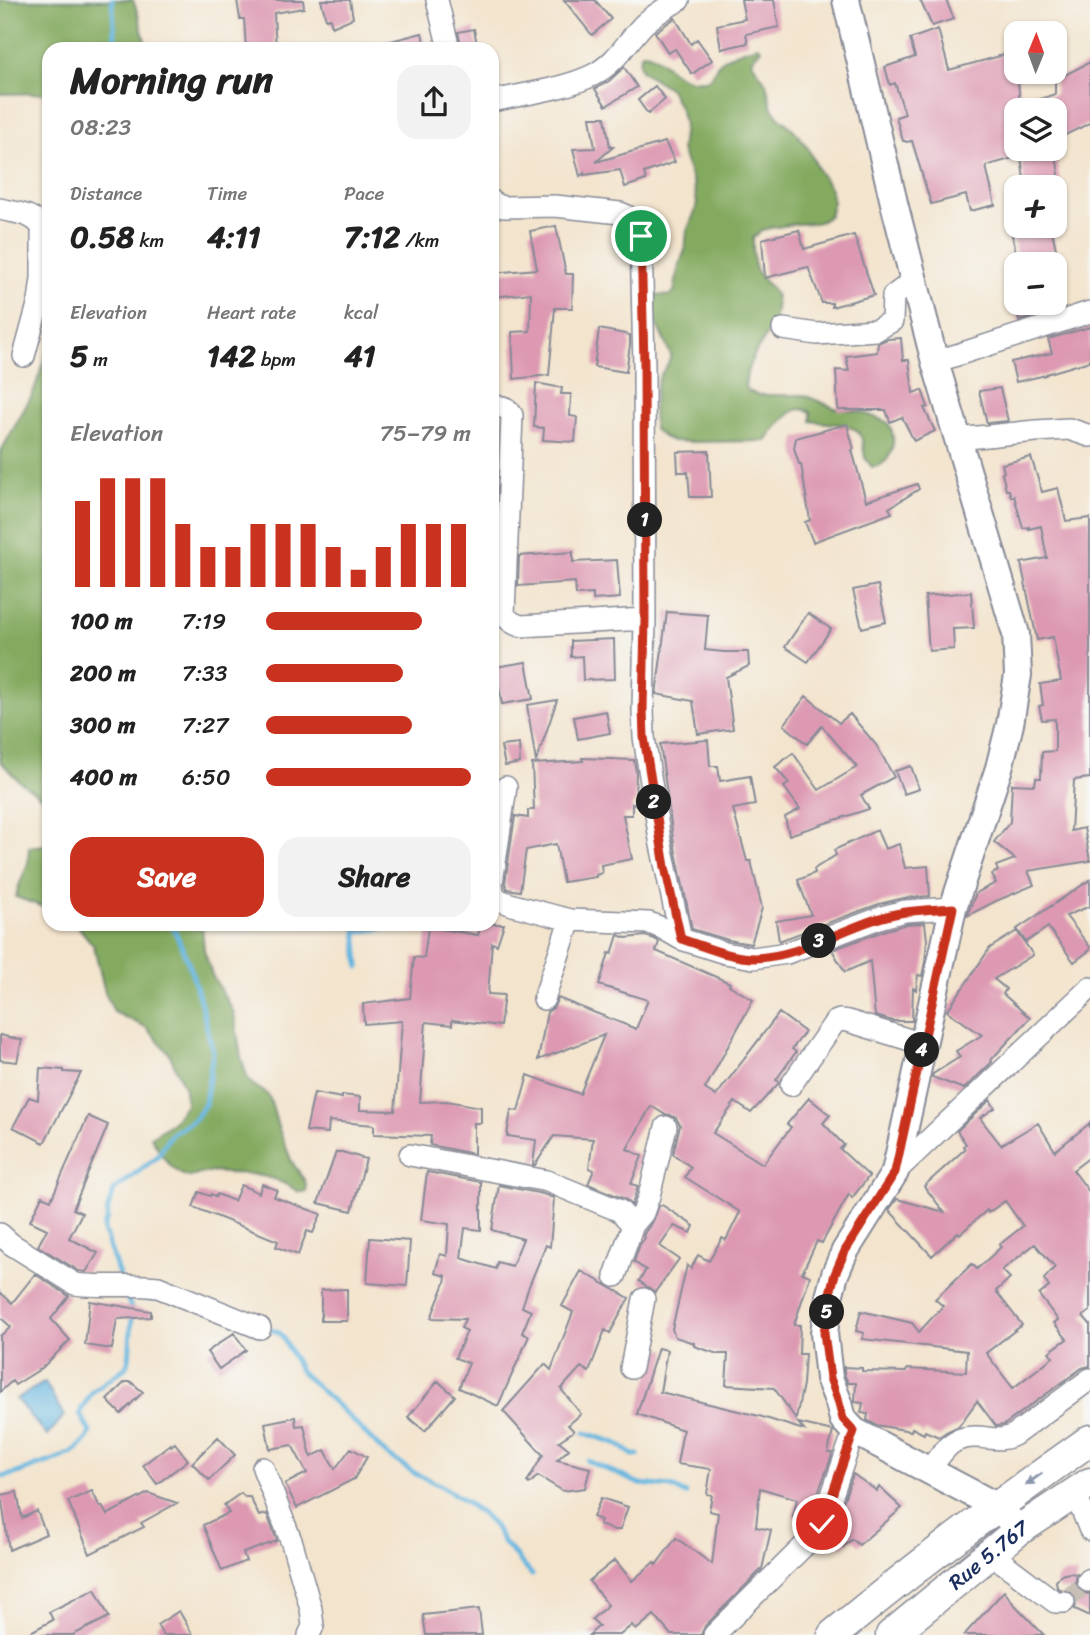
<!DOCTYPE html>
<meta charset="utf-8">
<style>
:root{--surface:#fff;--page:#f2f2f2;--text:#222;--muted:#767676;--accent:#c8321e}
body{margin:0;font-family:Sriracha,sans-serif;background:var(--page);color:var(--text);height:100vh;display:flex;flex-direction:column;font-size:26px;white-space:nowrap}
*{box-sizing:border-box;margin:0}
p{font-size:23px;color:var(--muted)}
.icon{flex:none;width:38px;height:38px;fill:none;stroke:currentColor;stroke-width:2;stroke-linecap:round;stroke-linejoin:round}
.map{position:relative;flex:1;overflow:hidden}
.side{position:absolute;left:42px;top:42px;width:457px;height:889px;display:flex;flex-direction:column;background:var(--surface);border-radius:21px;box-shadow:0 2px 5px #0004}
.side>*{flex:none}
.needle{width:46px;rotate:1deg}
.controls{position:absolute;left:1004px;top:21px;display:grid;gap:14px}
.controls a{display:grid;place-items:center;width:63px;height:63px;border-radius:14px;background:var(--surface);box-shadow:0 2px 5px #0004;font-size:35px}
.pin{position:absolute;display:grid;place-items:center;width:60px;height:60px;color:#fff;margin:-30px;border:4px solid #fff;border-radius:50%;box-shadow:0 2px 7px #0007}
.km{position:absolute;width:35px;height:35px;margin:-18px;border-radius:50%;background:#222;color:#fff;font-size:19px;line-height:35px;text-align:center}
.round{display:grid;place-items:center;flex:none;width:74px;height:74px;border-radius:21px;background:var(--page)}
.headline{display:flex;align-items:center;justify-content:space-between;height:119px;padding:0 28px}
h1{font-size:38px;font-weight:700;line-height:52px}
.figures{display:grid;grid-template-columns:repeat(3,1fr);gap:10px;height:119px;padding:7px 28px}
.figures div{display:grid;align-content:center}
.figures b{font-size:30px;font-weight:700}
.figures small{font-size:19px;font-weight:400}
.figures p{font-size:19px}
.chart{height:196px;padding:14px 28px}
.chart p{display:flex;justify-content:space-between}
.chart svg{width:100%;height:126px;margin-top:7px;stroke:var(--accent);stroke-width:6}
.button{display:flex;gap:14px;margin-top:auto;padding:14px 28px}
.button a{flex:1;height:80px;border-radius:21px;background:var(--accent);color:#fff;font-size:28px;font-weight:700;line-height:80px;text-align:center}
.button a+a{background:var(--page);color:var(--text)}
ul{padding:0 28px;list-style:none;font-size:23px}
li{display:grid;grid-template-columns:112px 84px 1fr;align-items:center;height:52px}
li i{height:18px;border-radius:9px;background:var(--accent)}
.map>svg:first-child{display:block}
</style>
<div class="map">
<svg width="1090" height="1635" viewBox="0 0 1090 1635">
<rect width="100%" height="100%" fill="#f6f6f2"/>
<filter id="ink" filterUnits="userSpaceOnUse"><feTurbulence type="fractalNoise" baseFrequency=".0143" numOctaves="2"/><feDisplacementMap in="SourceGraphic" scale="14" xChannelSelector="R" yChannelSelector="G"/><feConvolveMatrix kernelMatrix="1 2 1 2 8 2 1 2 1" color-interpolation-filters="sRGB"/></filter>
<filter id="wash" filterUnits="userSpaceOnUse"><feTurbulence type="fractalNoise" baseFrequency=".00686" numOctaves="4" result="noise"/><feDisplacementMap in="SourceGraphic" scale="28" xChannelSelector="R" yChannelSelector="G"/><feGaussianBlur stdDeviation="1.57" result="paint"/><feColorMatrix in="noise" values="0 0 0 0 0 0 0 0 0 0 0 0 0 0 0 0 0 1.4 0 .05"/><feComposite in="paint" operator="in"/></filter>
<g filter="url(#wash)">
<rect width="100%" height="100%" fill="#f3e4cd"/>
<path fill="#84aa60" stroke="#506c5f" stroke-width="2" d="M0,0H133L138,14L147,49H49V93L0,94Z
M758,46L761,49L754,57L752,62L766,83L772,108L779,117L795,131L808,148L819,171L830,188L833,202L829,216L822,221L814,223L795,224L770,228L761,231L753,238C753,251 752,266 760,276C766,284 774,288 776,298C780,327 759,340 750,364C747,370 746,378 745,386L748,391L759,395H804L835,408L862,412L887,422C899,436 893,466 872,467L865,458L862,439L857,430L844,425L811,421V412C792,400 777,428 766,441L691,442L672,441L663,437L654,429L653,408L657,385L660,376L668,364L671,355L657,325L648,299L652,294L669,296L674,292L679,266L685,250L687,231L695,212L697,203L694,185L681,150L684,125L681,111L670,89L642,71C638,64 638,59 642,53C661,51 672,85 705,80C715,78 713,70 718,64C727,55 747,48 758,46Z
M49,348V810L43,798L19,781L0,761V453L33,393Z
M49,839V909L16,897L18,888L28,863L29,847L46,845Z
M76,924H202L204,950L212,975L234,1013L241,1057L247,1077L252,1084L267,1094L270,1099L278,1127L292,1162L305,1181L307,1189L305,1192H299C275,1176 255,1173 226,1173C219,1173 211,1171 204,1173C196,1174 191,1180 183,1175C169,1168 159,1151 151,1137L173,1122L186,1104L185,1089L169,1053L146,1027L114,1012L105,993L94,946Z"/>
<path fill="#63b5df" stroke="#3f729e" stroke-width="2" d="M45,1382L64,1416L47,1436L16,1399Z"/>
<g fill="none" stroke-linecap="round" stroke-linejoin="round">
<path stroke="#63b5df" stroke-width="5" d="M112,0L116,49
M356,924L359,967
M357,932L414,924
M121,1281L104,1231V1225L107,1220L108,1208L114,1190L157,1157L169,1137L174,1132L195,1119L205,1104L213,1052L202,1007L190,967L172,924
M148,1299L166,1298
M265,1330H272L279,1332L283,1337L300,1371L338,1406L386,1454L416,1474L440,1485L466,1502L484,1516L494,1526L504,1543L532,1575
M585,1433L616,1443L633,1455H638
M588,1461L640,1484L672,1487L686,1494
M0,1477C12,1476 22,1471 33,1467C53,1460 83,1454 90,1432L80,1414L82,1408L93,1391L125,1368L129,1360L132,1315L131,1308L124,1290"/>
</g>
<g id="blocks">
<path fill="#dd99b2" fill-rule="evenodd" d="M237,0H303L304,8L274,13L276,49H246L244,19H240Z
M321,0H350L353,18L332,27L330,18L326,19Z
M564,0H595L611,19L592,35Z
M741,0H774L779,27L746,34L748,43L721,49L717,25L745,19Z
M920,0H946L954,19L932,26Z
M675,18L691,44L697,39L712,60L692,74L675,49L668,53L655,32Z
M474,29L478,49H462L458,32Z
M938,29L949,70L1000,56L999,55L1016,53L1020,106L1055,94V80L1090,62V123L1055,140V110H1017V157L986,166L995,205L970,211L966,195L931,204L912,141L906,142L905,141H903L896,117L905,114L895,83L890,85L885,67L915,57L910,39Z
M422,33L426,49H379V44Z
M624,67L637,87L606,106L595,89L609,81Z
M655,86L665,99L648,114L638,100Z
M590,117H605L610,147H613L596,162L665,142L675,162L644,173L646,180L625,187L620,170L584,175V173L580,176L573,149L595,148Z
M1020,149H1055L1061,187H1025Z
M556,226L566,274H573L572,308H555L549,375L514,379L512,332L530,331L531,293L492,297V273L537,269L530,231Z
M1010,226H1051L1056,249L1017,257Z
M799,230L804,249L854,235L874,295L832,307V303H822L808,267L765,278L762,239Z
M1015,303H1037L1039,315L1019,321Z
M1090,327V361L1046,374V375L1016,382L1011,362L1052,353L1048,339Z
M599,329L630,335V345L626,372L594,367Z
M901,338L903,360H909L913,393L922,390L928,407L924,408L935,431L914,441L902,417L890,422L886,410H838L836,370L849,371L846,356L877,352L878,343L887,339Z
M536,383L562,388L561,394H571L570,416L577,417L575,442L543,440L544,428L534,427Z
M1000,388L1008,421L987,423L979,391Z
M847,424L854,449L852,450L866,501L917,484L919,489L889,508L892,513L813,542L805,522L810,520L801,464H799L794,448L796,438Z
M709,451L711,497H690L688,472H678L677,452Z
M1031,457L1042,492L1058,488L1066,521L1090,518V778L1074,780L1071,831L1084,828L1090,861L1028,871L1034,885L996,901L967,916L976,893L996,883L992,874L998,871L996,866L1015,859L994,842L1010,822L1012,784L1035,785L1036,778H1041L1042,752L1055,751V719L1042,720L1039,706L1043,705L1040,684L1061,681L1053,637L1037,640L1021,563L1047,558L1041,526L1029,529V527L1023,528L1014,496L1011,497L1009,490H1006L1002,473L1004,472L1002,464Z
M573,552V562L617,560L620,598L593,600V594L576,595L575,582L518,586L519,556Z
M878,585L886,622L862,628L853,590Z
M971,592L974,628L953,629L954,649L929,651L925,596Z
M667,612L708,615L705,650L724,652H748L749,666L726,677L733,729L698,734L693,701L656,694Z
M808,613L831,629L808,662L785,647Z
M614,639L615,679L583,680L582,656L571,657V641Z
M526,662L533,699L502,704L495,667Z
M806,696L839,723L850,714L877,746L894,777L861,795L869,809L789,835L785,817L800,809L784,787L789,783L775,767L793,753L819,790L857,767L822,726L807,744L784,725Z
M557,700L546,733L536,762L527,705Z
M606,711L610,733L578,739L574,717Z
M708,740L710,766H718L720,781L750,776L755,805L733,809L747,861H751L762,908L751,944L728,940L692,929L673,838L660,744Z
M519,744L520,763L505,766L501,746Z
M582,758L634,760L636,772L635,805L632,804V815H623L632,859L601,865L602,873L596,875V877L563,882L556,844L526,850L520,891L507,889L505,883L515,816L528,818V810H534L532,764L583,761Z
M911,766L919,789L904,794L895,771Z
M877,830L885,849L899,844L905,868L928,866L930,896L904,898L879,904L779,941L776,921L811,915L798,880L815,873L814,869L836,855L834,850Z
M1090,880V906L1066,916L1090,947V950L1074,962L1048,927L1026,942L1017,929Z
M492,911L494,912L493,924H504L497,945L492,943L488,994L504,995L500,1026L452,1020V1025L426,1022L420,1102L447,1101L481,1107V1123H474V1154L430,1145L431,1136L374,1134V1125L329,1121L328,1133L306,1131L314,1093L342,1098V1095L360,1097V1110L395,1111L402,1021L364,1024L363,1004L410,998L414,957L424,958L428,927L478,935L481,924H492Z
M925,923L927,940L925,962L922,976L918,975L916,990L913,988L912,1021H893L875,1016L870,961L845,972L832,950L886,930L907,924Z
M1017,931L1033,955L994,979L1006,989L1003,994L1030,1018L991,1060L992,1062L964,1089L932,1077L933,1074L960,1057L956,1051L982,1035L947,1011L990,948Z
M618,935L626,938L645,936L655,939L659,942L656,951L730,983L729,985L753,1000L705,1089L716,1096L779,1013L805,1032L792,1049L796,1052L776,1080L779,1082L778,1084L751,1113L735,1102L713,1133L763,1164L791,1127L787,1124L809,1098L830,1115L823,1123L844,1145L840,1149L869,1176L852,1198L849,1194L822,1243L817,1241L802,1273L810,1276L794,1325H800L799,1354H805L803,1384L796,1419L774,1388L726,1385L728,1354H718L694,1346V1343L675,1337L672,1329L687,1265L691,1269L698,1255L709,1261L722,1238L726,1240L740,1212L685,1177L691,1167L673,1154L680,1125L676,1118L670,1115L664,1114L651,1106L627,1149L642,1156L631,1184L638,1186L632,1205L625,1199L588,1184L594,1170L589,1168L593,1139L554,1136L535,1165H533L536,1140L507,1136L511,1110L518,1111L528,1075L580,1094L604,1035L538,1060L547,1012L553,1008L558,998L636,1029L648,1000L599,985L609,953L612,954Z
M0,1035L22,1040L17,1062L0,1060Z
M40,1068L64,1070V1072L81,1073L44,1143L13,1127L29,1097L38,1100Z
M990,1100L995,1108L980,1118L1001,1145L1038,1123L1055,1151L1090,1123V1157L1073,1170L1090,1193V1311L1083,1316L1090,1324V1366L1082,1368L1004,1425L996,1426L977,1401L959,1426L946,1432L939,1437L925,1431L924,1434L912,1428L911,1431L876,1425L867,1420L868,1414L861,1413L863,1403L855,1402L856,1383H848L844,1374V1367L862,1368V1371L906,1372L907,1369L966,1372L967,1351L862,1339L864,1333L856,1331L861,1311L912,1323L919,1332L943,1306L935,1299L972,1264L977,1269L1001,1247L999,1245L1023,1226L1005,1201L988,1213L987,1210L960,1234L958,1232L932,1256L889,1210L897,1199L944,1212L924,1186L965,1149L963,1146L966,1144L957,1131ZM1035,1244L1055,1267L1044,1279L1049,1287L1039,1295L1058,1320L1054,1323L1067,1339L1049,1352L1053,1357L1013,1388L986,1353L1022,1325L996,1291L1010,1278L1002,1270Z
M88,1116L108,1125L73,1209L82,1213L69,1238L98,1253L86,1272L79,1271L38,1246L47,1229L30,1221L42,1196L51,1200Z
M336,1152H342L366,1159L352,1211L318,1203Z
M427,1172L481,1182V1230L465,1228L461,1258L496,1269L497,1262L512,1266L523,1239L492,1230L499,1185L543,1194L554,1198L550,1247L546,1245L529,1286L522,1307L531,1311L522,1333L529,1336L498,1406L459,1388L469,1363L455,1358L467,1331L461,1328L465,1319L431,1318L445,1283L446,1276L435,1273L440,1254L447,1256L449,1224L421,1220Z
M262,1184L277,1190L274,1197L321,1214L313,1233L307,1231L298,1255L276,1247L278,1241L193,1207L199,1192L210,1196L211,1194L216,1197L217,1194L234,1201L241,1185L259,1193Z
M662,1205L694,1226L691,1233L674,1226L660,1246L679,1259L655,1292L639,1281L646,1270L634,1262L640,1244L645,1238L643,1236L645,1232L653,1221L659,1206Z
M370,1238L410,1241L407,1286L367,1283Z
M581,1271L629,1298L610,1333L605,1330L589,1372L581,1367L561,1389L581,1414L568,1425L574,1431L559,1441L569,1449L557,1460L590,1468L585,1488L563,1491L538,1476L529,1484L527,1482L543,1455L503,1411L545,1364L551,1370L573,1312L562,1306Z
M35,1274L69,1296L51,1319L70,1340L42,1368L15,1385L12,1381L0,1392V1336L11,1327L0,1317V1292L12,1303Z
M347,1289V1321H321V1290Z
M90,1301L151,1311V1317L117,1319L112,1349L85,1345Z
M234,1333L246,1350L219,1369L207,1352Z
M658,1348L667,1350L660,1392L759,1416L804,1430L798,1423L833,1431L828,1453H832L831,1458L808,1520L793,1517L797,1499L760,1488L756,1527L771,1530L762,1569L705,1626L701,1635H671L654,1615L636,1630L632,1625L620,1635H589L599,1626L592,1619L608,1605L589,1581L615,1560L632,1581L654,1562L656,1565L676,1538L712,1564L718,1513L709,1511L712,1495L707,1494L711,1469L677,1464L683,1430L637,1414Z
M438,1381L455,1396L425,1431L408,1417Z
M125,1382H131L143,1392L121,1414L107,1400Z
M295,1417L296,1426L304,1425L311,1457L325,1450L335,1469L351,1448L367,1457L354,1479L297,1508L285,1484L307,1473L292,1445L270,1449L265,1423Z
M218,1437L235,1455L209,1480L192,1463Z
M175,1443L188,1460L157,1484L143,1465L170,1444L171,1446Z
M853,1474L877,1491L879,1487L902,1508L859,1545L852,1539L843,1547L831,1534L834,1528Z
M92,1491L100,1507L102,1506L107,1515L148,1493L177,1503L141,1523L144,1527L90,1554L68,1501Z
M17,1492L22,1518L37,1511L46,1534L9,1550L1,1495Z
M241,1493L245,1497H250L259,1516L267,1514L277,1541L243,1553L246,1561L222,1571L203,1525L229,1513L224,1505Z
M601,1498L628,1507L620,1530H614L599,1525L601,1520L593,1517Z
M1069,1573L1077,1574L1075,1584L1078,1590L1084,1593L1090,1594V1616L1075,1609L1077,1601L1076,1596L1071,1591L1059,1589L1057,1587L1056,1581L1061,1575Z
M95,1589L109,1617L73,1635H25L53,1620L49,1612Z
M1004,1591L1013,1603L1044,1635H964Z
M479,1609L482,1635H426L423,1615Z
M179,1611L193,1635H163L157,1625Z"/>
</g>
</g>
<g filter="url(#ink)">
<use href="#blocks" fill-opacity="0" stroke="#878a96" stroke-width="2"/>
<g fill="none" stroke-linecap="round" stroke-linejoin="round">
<path stroke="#c8c0b7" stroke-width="21" stroke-dasharray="21 10" stroke-linecap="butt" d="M1064,1602L1088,1581"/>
<defs>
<path id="minor" d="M437,0L449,49
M492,101C523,94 565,89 593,75C616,63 626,43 643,25C653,15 666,8 679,0
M492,201L498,206L505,207L555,206L620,213C632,217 638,224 641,236L644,365L645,619L643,710L644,737L660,840L681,939
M0,209C15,213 34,213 42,228V278L39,301L24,356
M783,329L817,334L876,330L892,321L893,296L914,280
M935,362L1090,312
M492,408C501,405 507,407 512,415L504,614C509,621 513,624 521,626L645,619
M958,439L1036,431L1069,429L1090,436
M506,787L492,883L493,893L499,900L513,905L570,920L649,923L662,928L681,939L725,953L753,958L787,953L882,917L905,911L953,908
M544,999L570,920
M791,1085L835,1022L840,1020L848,1021L923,1044
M410,1155L547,1181L620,1211L633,1225L615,1276
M895,1172L1090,988
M633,1225L643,1213L649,1196L666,1127
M0,1234L11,1244L75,1284C102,1288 130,1283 158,1287L260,1328
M631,1368L644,1299
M263,1468L292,1543L311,1609L313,1626L309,1635
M929,1471C946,1446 954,1433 987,1438C997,1439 1004,1440 1014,1435L1090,1379
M1075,1493L1090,1530
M990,1553L1055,1602H1064
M1088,1581L1090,1579
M714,1635L811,1539L822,1524L854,1431"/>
<path id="major" d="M846,0L895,207L935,362L1016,634L1018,675L1010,724L999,768L953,908L895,1172L845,1251L835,1274L829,1297L824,1333L829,1378L839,1403L843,1419L854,1431L996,1506L1011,1521"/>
<g id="highway">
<path d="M833,1635C916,1566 1002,1502 1090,1440"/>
<path id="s1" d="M891,1635L1019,1530L1090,1483"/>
</g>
</defs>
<use href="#minor" stroke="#878a96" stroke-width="24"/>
<use href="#major" stroke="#878a96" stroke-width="30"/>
<use href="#highway" stroke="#878a96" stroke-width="33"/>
<use href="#minor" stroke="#fff" stroke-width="21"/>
<use href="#major" stroke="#fff" stroke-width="26"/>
<use href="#highway" stroke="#fff" stroke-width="30"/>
</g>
<defs><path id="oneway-solid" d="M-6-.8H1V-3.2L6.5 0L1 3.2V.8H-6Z" transform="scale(1.75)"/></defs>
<use fill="#8d97ae" href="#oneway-solid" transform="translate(1034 1479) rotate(145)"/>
</g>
<g fill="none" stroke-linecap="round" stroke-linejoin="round" filter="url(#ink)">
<defs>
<path id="route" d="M641,236L644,365L645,619L643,710L644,737L665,867L681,939C704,946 730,958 754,958C800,957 840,929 883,917C905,910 929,910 953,908L895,1172L845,1251L835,1274L829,1297L824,1333L830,1378L839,1403L843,1419L854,1431L822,1524"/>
</defs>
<use href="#route" stroke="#fff" stroke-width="14"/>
<use href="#route" stroke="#c8321e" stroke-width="9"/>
</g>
<g text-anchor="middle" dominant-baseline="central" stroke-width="5" stroke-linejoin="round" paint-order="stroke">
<g font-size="21" fill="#1b2f5e" stroke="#f6f6f2">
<text stroke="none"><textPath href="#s1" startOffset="126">Rue 5.767</textPath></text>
</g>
</g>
</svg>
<div class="controls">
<a><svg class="needle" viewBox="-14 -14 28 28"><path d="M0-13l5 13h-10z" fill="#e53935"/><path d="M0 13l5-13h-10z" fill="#767676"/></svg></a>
<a><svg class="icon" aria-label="layers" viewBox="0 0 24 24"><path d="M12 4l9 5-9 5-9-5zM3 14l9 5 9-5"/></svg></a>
<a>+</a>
<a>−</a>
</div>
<div class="pin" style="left:641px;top:236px;background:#1e9e55"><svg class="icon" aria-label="arrive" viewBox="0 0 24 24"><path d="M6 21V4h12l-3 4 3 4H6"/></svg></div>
<div class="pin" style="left:822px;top:1524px;background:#d93025"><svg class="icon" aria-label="check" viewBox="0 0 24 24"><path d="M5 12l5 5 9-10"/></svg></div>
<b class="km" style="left:645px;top:520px">1</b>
<b class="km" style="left:654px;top:802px">2</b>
<b class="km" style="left:819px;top:941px">3</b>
<b class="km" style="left:922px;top:1050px">4</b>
<b class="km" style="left:827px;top:1312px">5</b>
<section class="side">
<div class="headline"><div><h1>Morning run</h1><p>08:23</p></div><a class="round"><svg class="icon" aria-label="share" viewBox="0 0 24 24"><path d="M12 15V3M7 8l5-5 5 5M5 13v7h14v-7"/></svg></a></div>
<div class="figures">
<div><p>Distance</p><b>0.58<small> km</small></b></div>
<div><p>Time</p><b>4:11</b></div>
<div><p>Pace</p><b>7:12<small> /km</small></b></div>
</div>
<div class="figures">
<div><p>Elevation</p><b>5<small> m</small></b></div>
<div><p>Heart rate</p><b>142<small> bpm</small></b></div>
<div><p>kcal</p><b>41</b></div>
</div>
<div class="chart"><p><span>Elevation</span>75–79 m</p>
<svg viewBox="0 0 160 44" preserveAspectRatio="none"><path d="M5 44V14M15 44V6M25 44V6M35 44V6M45 44V22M55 44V30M65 44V30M75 44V22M85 44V22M95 44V22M105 44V30M115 44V38M125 44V30M135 44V22M145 44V22M155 44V22"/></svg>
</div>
<ul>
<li><b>100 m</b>7:19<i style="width:76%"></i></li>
<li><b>200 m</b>7:33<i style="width:67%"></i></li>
<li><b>300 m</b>7:27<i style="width:71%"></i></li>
<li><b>400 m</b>6:50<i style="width:100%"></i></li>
</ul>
<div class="button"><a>Save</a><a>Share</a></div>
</section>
</div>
